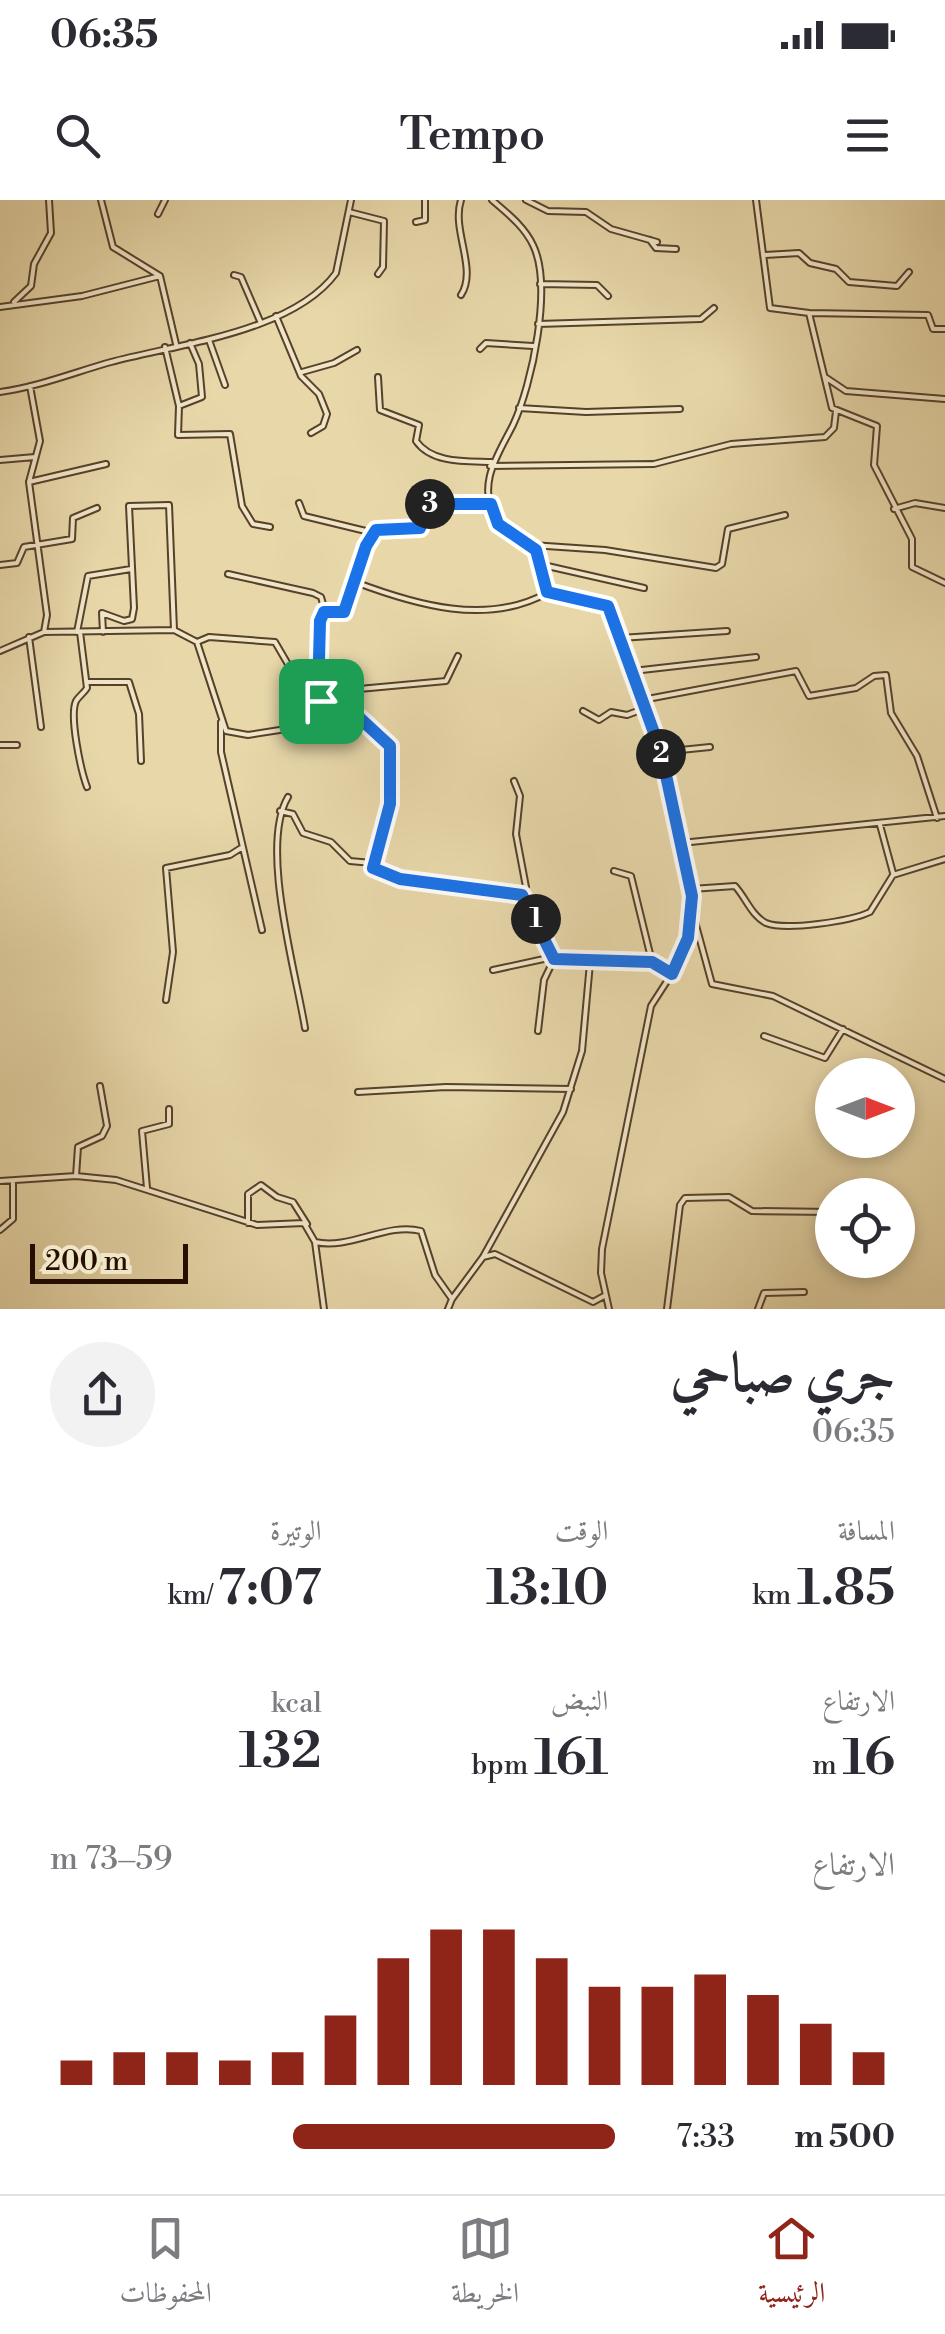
<!DOCTYPE html>
<html lang="ar">
<meta charset="utf-8">
<style>
:root{--surface:#fff;--page:#f2f2f3;--text:#2b2b33;--muted:#7c7c81;--line:#e1e1e2;--accent:#8f2418}
body{margin:0;font-family:"Libre Bodoni",Amiri,serif;background:var(--page);color:var(--text);direction:rtl;height:100vh;display:flex;flex-direction:column;font-size:38px;white-space:nowrap}
*{box-sizing:border-box;margin:0}
p{font-size:32px;color:var(--muted)}
.icon{flex:none;width:55px;height:55px;fill:none;stroke:currentColor;stroke-width:2;stroke-linecap:round;stroke-linejoin:round}
.map{position:relative;height:1109px;overflow:hidden;direction:ltr}
.details{display:flex;flex-direction:column;background:var(--surface);flex:1}
.details>*{flex:none}
.needle{width:65px;rotate:90deg}
.tools{position:absolute;left:815px;top:858px;display:grid;gap:20px}
.tools a{display:grid;place-items:center;width:100px;height:100px;border-radius:50%;background:var(--surface);box-shadow:0 5px 15px #0003;font-size:50px}
.scale{position:absolute;left:30px;bottom:25px;width:158px;box-sizing:border-box;padding-left:10px;border:5px solid #270f00;border-top:0;font-size:28px;line-height:35px;white-space:nowrap;color:#270f00;-webkit-text-stroke:8px #efe5c7;paint-order:stroke}
.pin{position:absolute;display:grid;place-items:center;width:85px;height:85px;color:#fff;margin:-42px;border-radius:20px;box-shadow:0 5px 15px #0006}
.km{position:absolute;width:50px;height:50px;margin:-25px;border-radius:50%;background:#222;color:#fff;font-size:28px;line-height:50px;text-align:center}
.round{display:grid;place-items:center;flex:none;width:105px;height:105px;border-radius:52px;background:var(--page)}
.overview{display:flex;align-items:center;justify-content:space-between;height:170px;padding:0 50px}
h1{font-size:55px;font-weight:600;line-height:75px}
.figures{display:grid;grid-template-columns:repeat(3,1fr);gap:15px;height:170px;padding:10px 50px}
.figures div{display:grid;align-content:center}
.figures b{font-size:50px;font-weight:600}
.figures small{font-size:28px;font-weight:400}
.figures p{font-size:28px}
.chart{height:280px;padding:20px 50px}
.chart p{display:flex;justify-content:space-between}
.chart svg{width:100%;height:180px;margin-top:10px;stroke:var(--accent);stroke-width:6}
ul{padding:0 50px;list-style:none;font-size:32px}
li{display:grid;grid-template-columns:160px 120px 1fr;align-items:center;height:75px}
li i{height:25px;border-radius:12px;background:var(--accent)}
.status{display:flex;justify-content:space-between;align-items:center;height:70px;padding:0 50px;background:var(--surface);direction:ltr}
.status svg{height:28px;fill:currentColor}
header{display:flex;justify-content:space-between;align-items:center;height:130px;padding:0 50px;background:var(--surface);font-size:45px;font-weight:600}
.dock{display:flex;justify-content:space-around;align-items:center;height:140px;border-top:2px solid var(--line);background:var(--surface);font-size:28px;color:var(--muted)}
.dock a{display:grid;justify-items:center;gap:5px}
.dock .selected{color:var(--accent)}
.map>svg:first-child{display:block}
</style>
<div class="status"><b>06:35</b><svg viewBox="0 0 49 12"><path d="M0 12V9h3v3zM5 12V6h3v6zM10 12V3h3v9zM15 12V0h3v12zM26 1h20v11H26zM47 4h2v5h-2z"/></svg></div>
<header><svg class="icon" aria-label="menu" viewBox="0 0 24 24"><path d="M4 6h16M4 12h16M4 18h16"/></svg>Tempo<svg class="icon" aria-label="search" viewBox="0 0 24 24"><circle cx="10" cy="10" r="6"/><path d="M15 15l6 6"/></svg></header>
<div class="map">
<svg width="945" height="1109" viewBox="0 0 945 1109">
<rect width="100%" height="100%" fill="#e7d7a9"/>
<filter id="stains"><feTurbulence type="fractalNoise" baseFrequency=".002" numOctaves="4"/><feColorMatrix values="0 0 0 0 .2 0 0 0 0 .09 0 0 0 0 .02 0 0 0 .5 -.17"/></filter>
<radialGradient id="worn" r=".72"><stop offset=".6" stop-color="#630" stop-opacity="0"/><stop offset="1" stop-color="#630" stop-opacity=".3"/></radialGradient>
<g fill="none" stroke-linecap="round" stroke-linejoin="round">
<defs>
<path id="minor" d="M101,0L113,47L160,76L176,144
M461,0C451,30 478,69 461,95
M492,0C508,14 524,26 533,45C553,86 532,185 513,225C498,255 477,283 495,318C502,333 525,338 537,350L545,386L553,397L608,406L661,552L693,713L680,761L651,806L602,1049L601,1073L609,1109
M526,0L548,11L586,12L611,29L657,42
M756,0L770,108L809,113L832,208L877,226L874,265L912,339V367L945,383
M349,12L384,21L383,67L378,74
M158,14L165,0
M416,22L425,20V0
M650,40L656,48L676,49
M765,55L799,53L810,63L836,69L849,82L897,86L909,72
M234,75L241,77L260,121
M540,84L597,85L608,96
M14,102L31,86L34,64L51,33L49,0
M0,107L82,96L160,76
M809,113L928,115L933,129H945
M276,116L301,176L319,194L327,214L323,226L311,233
M538,124L701,119L714,108
M209,140L225,185
M165,147L179,206L178,235L230,234L242,306L253,324L270,327
M480,149L486,143L533,146
M302,172L334,163L357,150
M378,177L380,210L419,225L416,241C432,264 467,261 492,262
M825,177L846,191L945,199
M30,186L40,241L29,282L47,415L44,432
M0,192C38,187 75,172 111,162C178,144 293,132 336,73L351,0
M179,206L202,197L199,164L190,143
M519,208L586,212L680,209
M0,260L35,257
M490,266L654,264L731,244L825,237L834,228L836,211
M29,282L106,264
M299,303L304,316L374,333
M894,309L915,303L945,308
M532,345L605,350L716,368L722,364L728,329L785,315
M0,365L17,363L24,347L72,339L73,318L97,308
M543,365L644,388
M228,374L313,393L321,397L325,411
M355,382C416,405 487,426 547,393
M77,432L88,376L131,369
M80,432L87,488C84,493 79,496 76,501C69,516 81,571 87,587
M103,432L102,413L124,421L132,419L134,408L129,306L169,305L174,430
M29,437L41,527
M620,438L727,431
M197,442L209,437L275,442L289,466L294,485
M0,451L44,432L174,430L197,442L226,531L248,535L286,529L321,501L351,509L390,546V604L372,659L379,673L523,695L554,759L652,762L671,774
M633,471L756,457
M87,482H129L139,514L141,561
M642,500L796,471L809,496L856,488L874,476L886,475L891,513L917,556L937,618
M321,501L317,493L320,421L325,411H345L366,347L376,330L420,328L427,304H489
M583,511L599,520L611,512L627,515L646,508
M355,515L359,489L446,481L458,456
M221,522V552L262,730
M0,545H17
M661,552L710,547
M514,581L520,596L516,634L526,687L523,695
M288,597C259,646 296,772 305,828
M280,611L293,614L303,633L331,642L350,661L372,663
M880,625L893,673
M681,643L945,616
M614,671L631,676L652,762
M691,689L735,686C746,698 751,715 766,723C786,731 851,721 870,712L893,675L945,659
M694,718L712,784L773,796L945,879
M493,770L553,757
M166,800L173,752L166,668L230,655L241,648
M538,831L544,780L554,759
M764,836L825,858L843,829
M358,892L446,887L571,889
M76,976L78,947L102,936L107,926L100,886
M0,981L76,976L116,980L257,1025L304,1023L315,1042L324,1109
M147,988L142,931L169,924V909
M248,1023V994L261,985L277,997L293,1002L307,1024
M0,1030L13,1019V982
M315,1042C350,1050 387,1022 421,1031L435,1075L452,1099L483,1057L495,1054L593,1102L604,1096
M483,1057L563,912L582,851L590,763
M448,1109L452,1099
M667,1109L680,1005L685,998L729,997L752,1011L832,1012
M758,1109L764,1093L804,1092"/>
</defs>
<use href="#minor" stroke="#57412a" stroke-width="8"/>
<use href="#minor" stroke="#efe5c7" stroke-width="4"/>
</g>
<g fill="none" stroke-linecap="round" stroke-linejoin="round">
<defs>
<path id="route" d="M428,304H491L498,324L536,350L547,392L608,406L661,552L692,696L688,738L672,774L652,762L554,759L522,695L400,679L373,668L390,604V546L351,510L318,499L320,421L324,412H344L366,346L376,330L420,328Z"/>
</defs>
<use href="#route" stroke="#fff" stroke-width="20"/>
<use href="#route" stroke="#1a73e8" stroke-width="12"/>
</g>
<rect width="100%" height="100%" filter="url(#stains)"/>
<rect width="100%" height="100%" fill="url(#worn)"/>
</svg>
<div class="tools">
<a><svg class="needle" viewBox="-14 -14 28 28"><path d="M0-13l5 13h-10z" fill="#e53935"/><path d="M0 13l5-13h-10z" fill="#7c7c81"/></svg></a>
<a><svg class="icon" aria-label="locate" viewBox="0 0 24 24"><circle cx="12" cy="12" r="6"/><path d="M12 2v4M12 18v4M2 12h4M18 12h4"/></svg></a>
</div>
<div class="scale">200 m</div>
<div class="pin" style="left:321px;top:501px;background:#1e9e55"><svg class="icon" aria-label="arrive" viewBox="0 0 24 24"><path d="M6 21V4h12l-3 4 3 4H6"/></svg></div>
<b class="km" style="left:536px;top:719px">1</b>
<b class="km" style="left:661px;top:554px">2</b>
<b class="km" style="left:430px;top:304px">3</b>
</div>
<section class="details">
<div class="overview"><div><h1>جري صباحي</h1><p>06:35</p></div><a class="round"><svg class="icon" aria-label="share" viewBox="0 0 24 24"><path d="M12 15V3M7 8l5-5 5 5M5 13v7h14v-7"/></svg></a></div>
<div class="figures">
<div><p>المسافة</p><b>1.85<small> km</small></b></div>
<div><p>الوقت</p><b>13:10</b></div>
<div><p>الوتيرة</p><b>7:07<small> /km</small></b></div>
</div>
<div class="figures">
<div><p>الارتفاع</p><b>16<small> m</small></b></div>
<div><p>النبض</p><b>161<small> bpm</small></b></div>
<div><p>kcal</p><b>132</b></div>
</div>
<div class="chart"><p><span>الارتفاع</span>59–73 m</p>
<svg viewBox="0 0 160 44" preserveAspectRatio="none"><path d="M5 44V38M15 44V36M25 44V36M35 44V38M45 44V36M55 44V27M65 44V13M75 44V6M85 44V6M95 44V13M105 44V20M115 44V20M125 44V17M135 44V22M145 44V29M155 44V36"/></svg>
</div>
<ul>
<li><b>500 m</b>7:33<i style="width:57%"></i></li>
</ul>
</section>
<nav class="dock">
<a class="selected"><svg class="icon" aria-label="home" viewBox="0 0 24 24"><path d="M3 11l9-7 9 7M6 9v11h12V9"/></svg>الرئيسية</a>
<a><svg class="icon" aria-label="map" viewBox="0 0 24 24"><path d="M3 6l6-2 6 2 6-2v14l-6 2-6-2-6 2zM9 4v14M15 6v14"/></svg>الخريطة</a>
<a><svg class="icon" aria-label="saved" viewBox="0 0 24 24"><path d="M7 4h10v16l-5-4-5 4z"/></svg>المحفوظات</a>
</nav>
